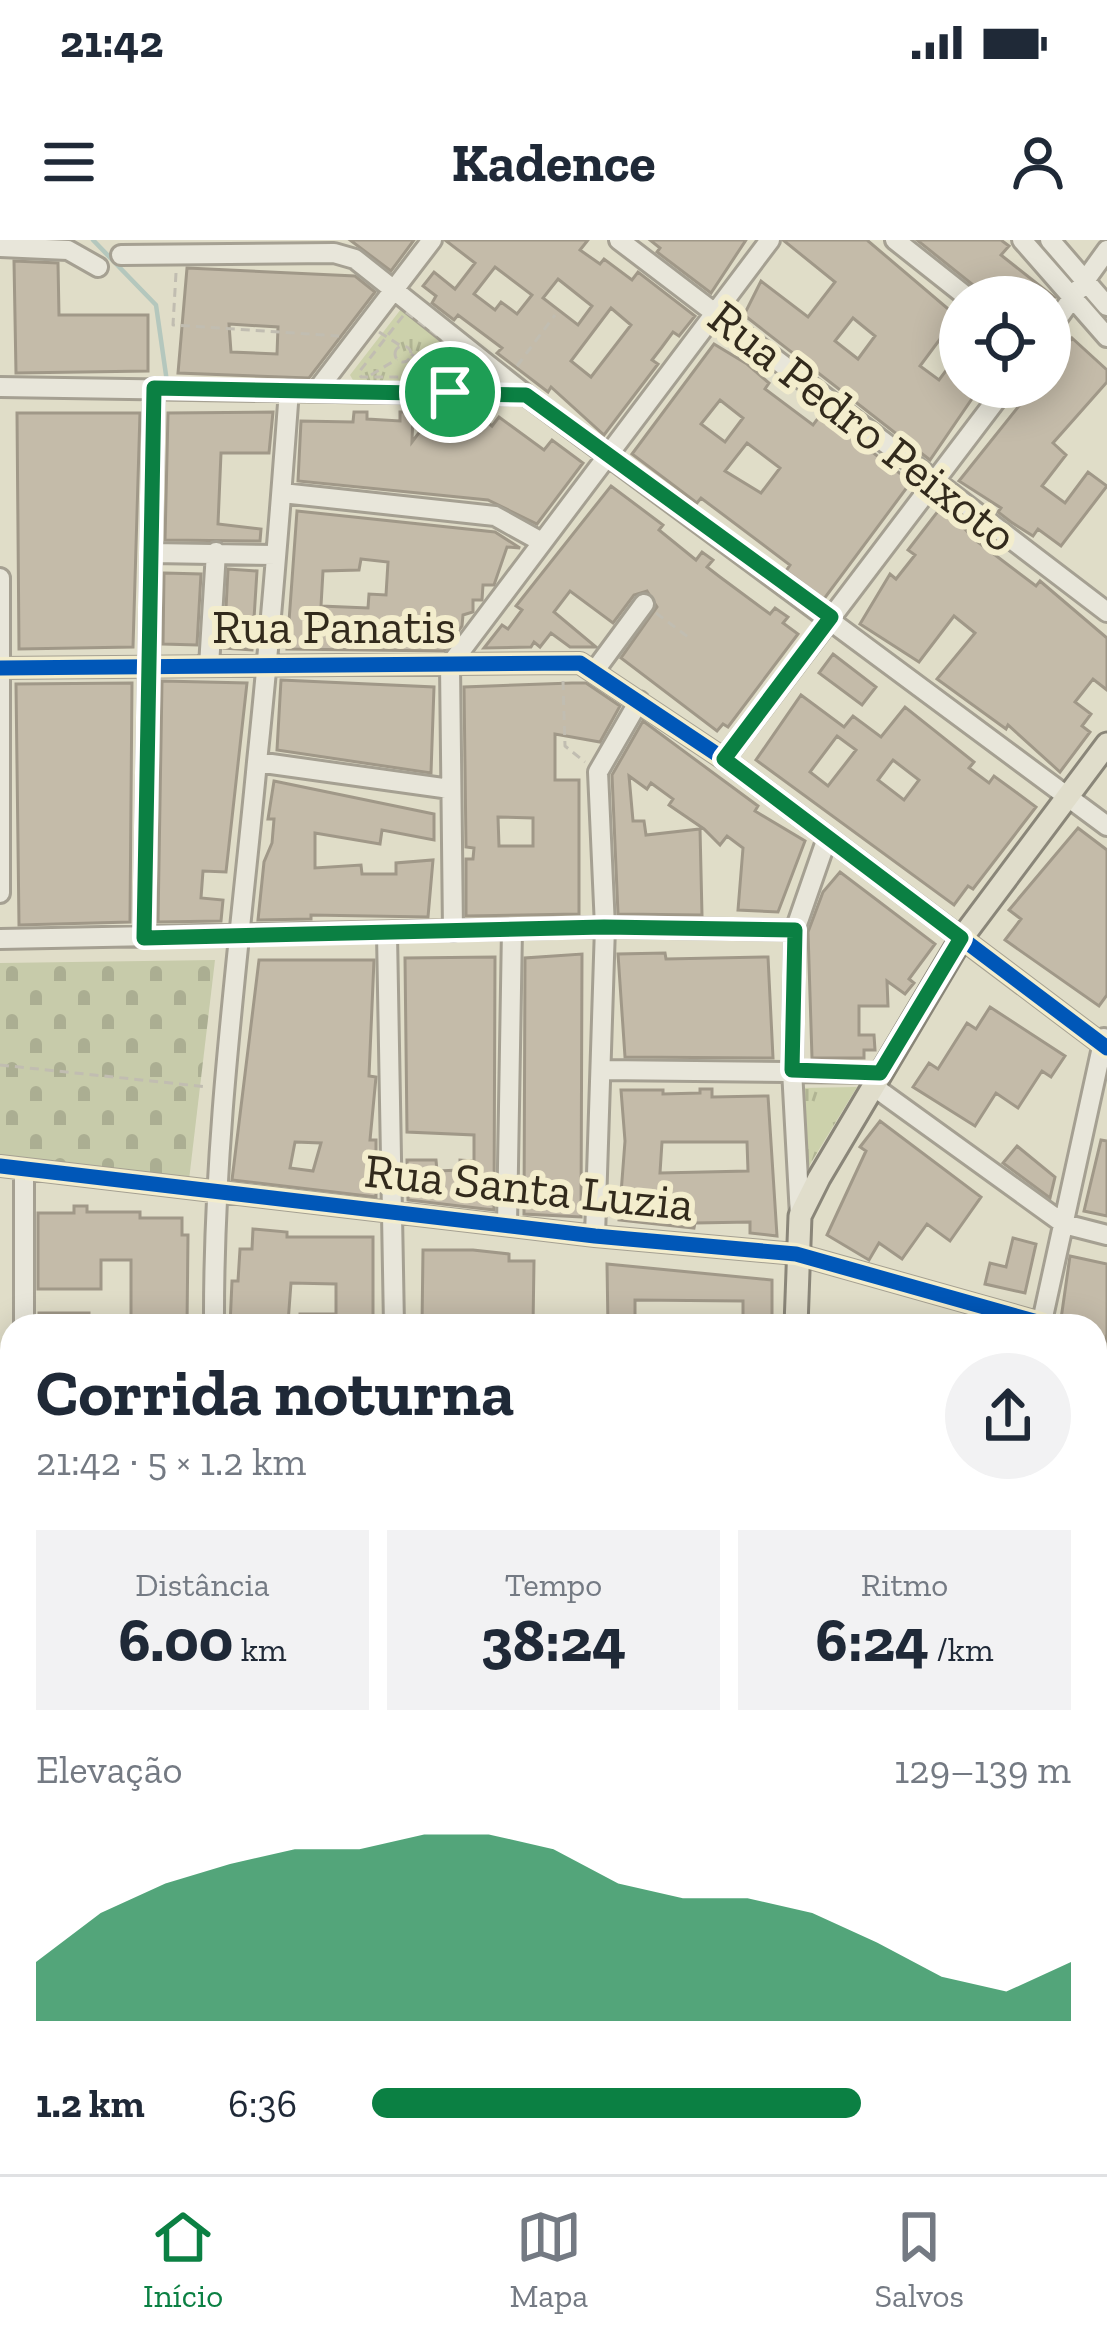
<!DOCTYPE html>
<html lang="pt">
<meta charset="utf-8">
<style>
:root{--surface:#fff;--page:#f2f2f3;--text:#1f2937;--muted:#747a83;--line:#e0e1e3;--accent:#0b8043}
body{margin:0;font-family:"Zilla Slab",serif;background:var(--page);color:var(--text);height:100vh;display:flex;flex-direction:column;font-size:45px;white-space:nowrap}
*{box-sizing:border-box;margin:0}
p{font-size:39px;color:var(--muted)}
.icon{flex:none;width:66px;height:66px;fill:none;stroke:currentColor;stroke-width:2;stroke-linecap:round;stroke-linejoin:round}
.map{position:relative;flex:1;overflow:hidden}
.details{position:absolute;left:0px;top:1074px;width:1107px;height:861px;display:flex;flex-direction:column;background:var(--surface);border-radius:36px 36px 0 0;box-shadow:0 6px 30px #0003}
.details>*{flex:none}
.controls{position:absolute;left:939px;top:36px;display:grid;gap:24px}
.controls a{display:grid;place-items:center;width:132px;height:132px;border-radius:50%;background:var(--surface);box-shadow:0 6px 30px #0003;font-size:60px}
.pin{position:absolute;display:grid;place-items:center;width:102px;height:102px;color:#fff;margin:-51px;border:6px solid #fff;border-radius:50%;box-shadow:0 3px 12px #0007}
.round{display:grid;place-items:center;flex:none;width:126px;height:126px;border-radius:63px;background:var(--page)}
.overview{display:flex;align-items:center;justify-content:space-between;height:204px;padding:0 36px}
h1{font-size:66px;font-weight:700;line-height:90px}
.figures{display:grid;grid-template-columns:repeat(3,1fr);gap:18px;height:204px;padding:12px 36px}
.figures div{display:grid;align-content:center;border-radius:0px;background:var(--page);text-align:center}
.figures b{font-size:60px;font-weight:700}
.figures small{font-size:33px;font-weight:400}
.figures p{font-size:33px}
.chart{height:336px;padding:24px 36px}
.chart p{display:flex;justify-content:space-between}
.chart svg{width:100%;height:216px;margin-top:12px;fill:var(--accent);opacity:.7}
ul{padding:0 36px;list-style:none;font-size:39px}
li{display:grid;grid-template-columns:192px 144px 1fr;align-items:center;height:90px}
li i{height:30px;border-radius:15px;background:var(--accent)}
.status{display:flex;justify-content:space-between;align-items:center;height:84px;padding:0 60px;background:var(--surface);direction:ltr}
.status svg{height:33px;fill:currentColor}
header{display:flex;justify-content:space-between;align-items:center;height:156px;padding:0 36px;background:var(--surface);font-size:54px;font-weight:700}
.menu{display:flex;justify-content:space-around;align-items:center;height:168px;border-top:3px solid var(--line);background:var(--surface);font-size:33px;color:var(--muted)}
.menu a{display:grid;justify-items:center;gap:6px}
.menu .current{color:var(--accent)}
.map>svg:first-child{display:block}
</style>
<div class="status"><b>21:42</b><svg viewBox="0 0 49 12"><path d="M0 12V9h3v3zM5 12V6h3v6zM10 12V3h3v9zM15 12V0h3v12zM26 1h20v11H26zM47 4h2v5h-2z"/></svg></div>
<header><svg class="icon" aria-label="menu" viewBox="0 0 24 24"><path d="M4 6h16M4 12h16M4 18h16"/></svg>Kadence<svg class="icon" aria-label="person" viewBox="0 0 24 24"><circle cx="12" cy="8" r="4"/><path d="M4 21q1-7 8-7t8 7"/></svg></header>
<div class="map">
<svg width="1107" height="1934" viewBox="0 0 1107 1934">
<defs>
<pattern id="cemetery-stones" width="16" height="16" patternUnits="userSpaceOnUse" patternTransform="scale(3)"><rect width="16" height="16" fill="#c7cbaa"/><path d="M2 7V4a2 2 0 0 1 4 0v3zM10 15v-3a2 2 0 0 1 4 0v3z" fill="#abae92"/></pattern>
<pattern id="park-tufts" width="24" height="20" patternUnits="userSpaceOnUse" patternTransform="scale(3)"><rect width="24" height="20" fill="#ccd1ab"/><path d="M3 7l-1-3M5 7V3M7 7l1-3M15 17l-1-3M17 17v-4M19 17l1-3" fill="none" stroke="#b0b493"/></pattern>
</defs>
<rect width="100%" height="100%" fill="#e0ddc8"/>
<path fill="url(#cemetery-stones)" d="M215,720L189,940L0,919V723Z"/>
<path fill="url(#park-tufts)" d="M409,68L494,134L492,144L354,142L350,135L401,69Z
M857,847L803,936L800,848Z
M0,1167L6,1174V1297L0,1305Z"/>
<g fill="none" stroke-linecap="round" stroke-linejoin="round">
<path stroke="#b4c7bd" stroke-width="4.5" d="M93,0L156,65L167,142"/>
<path stroke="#b4c7bd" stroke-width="16" d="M1095,1818L1107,1816
M834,1934V1923"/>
</g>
<path fill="#c4bba9" stroke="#a09888" stroke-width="3" fill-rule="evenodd" d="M350,0H414L391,31Z
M445,0H588L580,10L600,24L604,19L632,40L638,32L695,76L679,96L673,92L662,107L652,120L658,124L604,195L551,147L548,152L497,113L502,108L458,75L454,80L432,63L436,56L423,46L434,32L455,49L475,23ZM495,27L532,55L517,74L501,62L495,70L474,54ZM558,39L592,66L578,85L543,58ZM611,68L631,85L591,137L571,121Z
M650,0H746L711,53L657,12L660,8Z
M783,0H867L960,79V147H980L930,220L744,75L761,41L808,77L835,42ZM853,78L875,96L858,119L835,101ZM940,99L960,112L939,140L920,126Z
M917,0H1001L1009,6L1001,15L1054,57H988Z
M14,21L58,23L59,75H148V131L16,133Z
M187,28L355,36L375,52L309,138L178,133ZM229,84L278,87L277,114L231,112Z
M1072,98L1107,130V142L1053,203L1066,215L1042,246L1065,263L1088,232L1107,246L1061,306L1038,289L1033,296L1011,282L998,272L1001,268L959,241L1034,147H1050V127Z
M714,104L747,124L769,143L765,149L813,185L822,173L911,242L824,359L786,331L790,325L701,258L697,263L632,214ZM720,160L743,178L725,202L701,184ZM747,203L780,228L761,253L725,231Z
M273,172L269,213H221L218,284L261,289L260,301L165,300L168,173Z
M354,172H367V179L400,181V172H413L412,202L433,174L442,181L449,173L462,183L468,176L477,183L481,177L492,186L499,177L544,210L552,200L583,223L537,284L488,260L298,241L301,181L353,182Z
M17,173H140L133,407L19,409Z
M611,246L663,285L659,290L696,320L702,312L713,320L707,327L720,337L770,374L775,368L788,377L783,383L798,394L728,487L723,484L717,491L621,418L657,367L647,351L634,355L613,383L570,351L554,372L596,407H570L551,393L540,407L534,402L531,407L484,408L502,385L508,389L522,370L516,366Z
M942,266L978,302L1036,346L1040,341L1107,398V450L1093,439L1075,462L1091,474L1082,486L1090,492L1060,532L1008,485L1006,489L937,439L975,393L954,376L919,422L860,384L890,334L896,339L915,315L908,310Z
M297,271L495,292L520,308L507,307L494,345H483L482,360H473V372L463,375L462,386L444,411L287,409ZM361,319L388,322L386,355L369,354L368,368L321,366L323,331L359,330Z
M228,329L257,331L252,410L224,408Z
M164,333L201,334L197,405L163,404Z
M833,414L876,447L862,465L819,433Z
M281,440L434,447L431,533L277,510Z
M162,441L247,443L226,632L203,631L201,658L223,660L221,681L158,682Z
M132,443L130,682L19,685L16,444Z
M572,443H586L620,466L600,502L555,494V540H579V674L466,676V619H473L474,608L466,607L464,447ZM498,577L533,578V606H499Z
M801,455L844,487L853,476L881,497L905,467L974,522L969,528L989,543L994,536L1036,567L973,649L968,646L954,665L756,520ZM837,496L856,510L828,546L810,532ZM893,520L919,540L904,560L878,540Z
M643,481L758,566L755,571L805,601L778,672L738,670L743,608L727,596L720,605L704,589L669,565L673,559L651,543L647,549L629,536L633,581H644L646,595L700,589L702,675L618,674L612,535Z
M274,541L434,574V600L382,590L380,604L315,593V628L361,625L362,634H396V623L433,620L428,677L311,675V679L258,680L264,622L272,603L274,579H268Z
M1078,588L1107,610V755L1099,766L1005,700L1021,679L1009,670Z
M840,632L935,704L909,739L914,743L905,754L887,741L888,766H859V795H874L875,810H864V818H812L808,692L823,652Z
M665,713L666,719L768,717L773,818L625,817L618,714Z
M582,714L581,977L524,974L525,718Z
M495,717L494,970L408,960L407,920H436L437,931L460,930V920L474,921V895L407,892L405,718Z
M259,720H374L369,836L376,837L370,900H376V957L232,940ZM295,902L321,903L313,931L290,928Z
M990,767L1065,816L1051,837L1042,831L1018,868L996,853L975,886L913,847L929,823L938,829L967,783L976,789Z
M700,849H712V857L768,856L777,996L750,993V982L695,983L694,988L619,980L625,901L621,850H663V854L700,853ZM662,902H747L748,931L660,933Z
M880,881L981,957L950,1001L927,984L902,1019L879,1003L869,1020L827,995L866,911L860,907Z
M1101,900L1107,901V976L1084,971Z
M1017,906L1055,937L1050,958L1003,923Z
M74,966H87V972H140V978H182V995H188L187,1086H131V1020H101V1049H38V973H74Z
M253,989L287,992V997H373V1086H300V1074H336V1044L291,1043L288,1083L230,1086L232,1041H238L240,1009H252Z
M1013,998L1036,1004L1025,1053L985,1044L990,1023L1006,1027Z
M423,1010H473L509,1014V1021H534L533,1086H422Z
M1070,1016L1107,1024V1094L1101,1124H1095V1086H1060Z
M607,1024L772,1040V1086H743V1061L635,1060V1086H608Z
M39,1073H89V1086H39Z
M1095,1160L1107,1162V1179L1095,1197Z
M1095,1337H1107V1452H1095Z
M1095,1495H1107V1528H1095Z
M1095,1555H1107V1605H1095Z
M1095,1655H1107V1688H1095Z"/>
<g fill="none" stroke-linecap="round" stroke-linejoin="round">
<defs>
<path id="minor" d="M619,0L1107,372
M895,0L967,57
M1022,0L1107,97
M1050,0L1107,66
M0,7L68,10L98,27
M121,15L334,13L355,19L526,155L1107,586
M1050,89L1107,10
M0,147L526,155
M318,149L432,0
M282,253L495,276L540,301
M153,313L276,315
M0,338V653
M209,426L216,312
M0,428L580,423L724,519L1107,808
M596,429L644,364
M724,519L1006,147
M257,522L450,549
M453,691L450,425L770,0
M387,694L394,1086
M144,697L154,148
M0,699L605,687L795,690
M603,830L880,833
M873,846L1064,984L1107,995
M0,926L595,996L796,1014L1041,1083
M800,976L792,830L795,690L827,598
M507,985L512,689
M595,996L605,687L598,532L639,461
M24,1086V929
M214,1086C213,895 239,712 257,522C270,398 280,274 289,150
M1041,1086L1104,798
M0,1145L12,1144
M1095,1224L1107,1207
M1095,1268L1098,1303
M0,1311H12
M0,1476H12
M1095,1476H1107
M1095,1636H1107
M0,1799H12
M1095,1803L1107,1801
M1095,1840L1107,1838
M30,1923V1934
M223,1923V1934
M981,1923L982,1934
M824,1934L825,1923
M862,1934L863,1923"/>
<path id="major" d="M796,1086L800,976L819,938L961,699L1107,504
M805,1923V1934"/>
</defs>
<use href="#minor" stroke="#a5a092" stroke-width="24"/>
<use href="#major" stroke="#8a8679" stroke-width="27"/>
<path stroke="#c1bdb1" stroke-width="3" stroke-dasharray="9 6" stroke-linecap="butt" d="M176,33L173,85L339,96
M406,72L484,130L488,137H361L359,132Z
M379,92L401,106
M395 114a8 8 0 1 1 16 0a8 8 0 1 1-16 0Z
M411,114L436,131
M430,126L443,110
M517,126L555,75
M438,132H471
M371,135L397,119
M656,373L688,397
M563,441L565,506L585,522
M0,825L208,847
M0,1214H12
M0,1406H12
M409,1923L413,1934
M444,1923L448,1934
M461,1923L478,1929L507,1923"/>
<use href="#minor" stroke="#e8e6da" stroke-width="18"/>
<use href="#major" stroke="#e0ddcb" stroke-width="21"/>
<defs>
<path id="cycleway" d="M0,428L580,423L724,519L1107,808
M0,926L595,996L796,1014L1041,1083"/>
</defs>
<use href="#cycleway" stroke="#f3edcd" stroke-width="22"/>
<use href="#cycleway" stroke="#0057b8" stroke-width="15"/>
</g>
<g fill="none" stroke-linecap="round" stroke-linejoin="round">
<defs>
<path id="route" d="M154,148L526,155L831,377L724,519L961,698L880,833L792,830L795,690L604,687L144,698Z"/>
</defs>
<use href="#route" stroke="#fff" stroke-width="24"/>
<use href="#route" stroke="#0b8043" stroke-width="15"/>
</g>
<g text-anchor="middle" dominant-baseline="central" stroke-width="12" stroke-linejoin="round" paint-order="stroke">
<g font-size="48" fill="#322a1c" stroke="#f3edcd">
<text transform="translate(863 186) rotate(38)">Rua Pedro Peixoto</text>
<text x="334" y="386">Rua Panatis</text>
<text transform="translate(529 947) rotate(6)">Rua Santa Luzia</text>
</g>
</g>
</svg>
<div class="controls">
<a><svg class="icon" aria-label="locate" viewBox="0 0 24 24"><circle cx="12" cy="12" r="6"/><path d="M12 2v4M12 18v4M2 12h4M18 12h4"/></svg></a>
</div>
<div class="pin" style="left:450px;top:152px;background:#1e9e55"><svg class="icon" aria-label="arrive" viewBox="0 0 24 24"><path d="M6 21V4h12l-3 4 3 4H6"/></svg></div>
<section class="details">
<div class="overview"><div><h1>Corrida noturna</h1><p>21:42 · 5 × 1.2 km</p></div><a class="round"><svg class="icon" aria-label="share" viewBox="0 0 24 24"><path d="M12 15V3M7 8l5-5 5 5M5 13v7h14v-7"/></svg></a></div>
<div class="figures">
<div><p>Distância</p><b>6.00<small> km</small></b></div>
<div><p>Tempo</p><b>38:24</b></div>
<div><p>Ritmo</p><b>6:24<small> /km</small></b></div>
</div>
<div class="chart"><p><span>Elevação</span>129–139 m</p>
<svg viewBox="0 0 160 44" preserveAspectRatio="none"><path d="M0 44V32L10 22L20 16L30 12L40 9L50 9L60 6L70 6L80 9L90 16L100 19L110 19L120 22L130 28L140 35L150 38L160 32V44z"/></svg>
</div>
<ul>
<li><b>1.2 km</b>6:36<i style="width:70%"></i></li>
</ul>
</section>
</div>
<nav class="menu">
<a class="current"><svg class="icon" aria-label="home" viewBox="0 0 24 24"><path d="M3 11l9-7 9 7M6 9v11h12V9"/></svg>Início</a>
<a><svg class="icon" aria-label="map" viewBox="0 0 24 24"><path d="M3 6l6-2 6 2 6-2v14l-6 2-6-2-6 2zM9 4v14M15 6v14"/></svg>Mapa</a>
<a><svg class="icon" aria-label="saved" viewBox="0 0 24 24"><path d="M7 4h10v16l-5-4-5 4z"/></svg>Salvos</a>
</nav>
